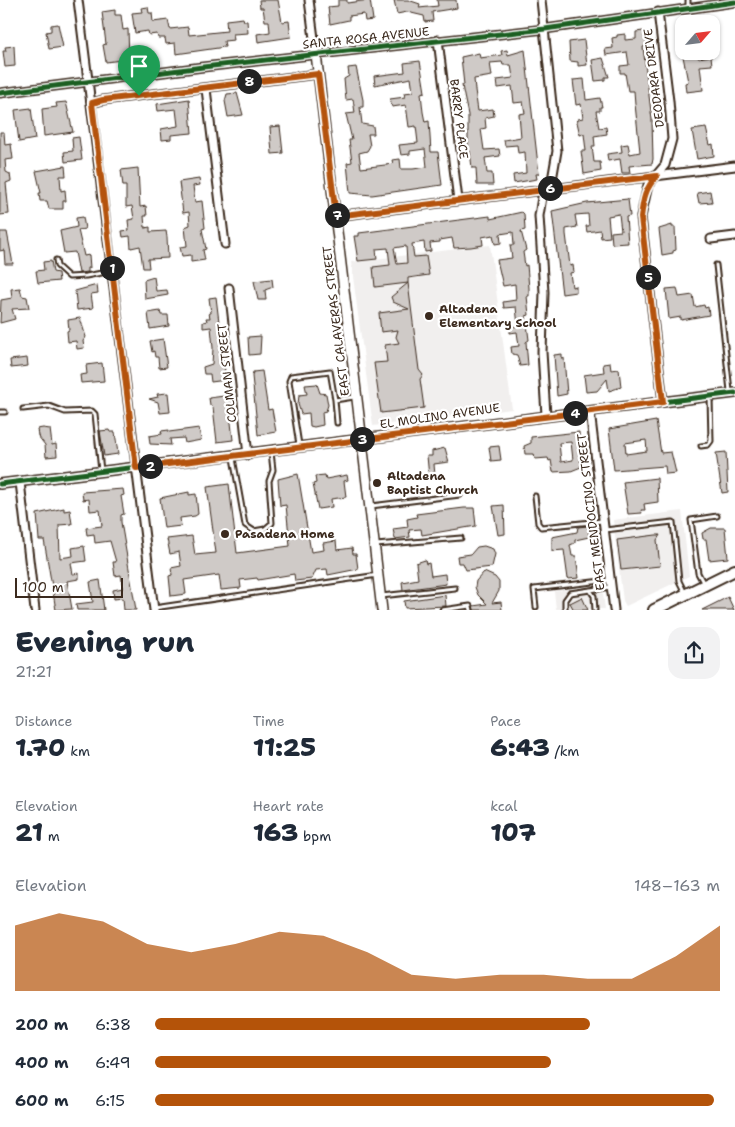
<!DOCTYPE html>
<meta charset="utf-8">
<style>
:root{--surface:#fff;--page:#f2f2f3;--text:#1f2937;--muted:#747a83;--accent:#b45309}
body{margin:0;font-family:"Shantell Sans",sans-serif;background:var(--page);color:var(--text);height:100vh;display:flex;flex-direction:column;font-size:19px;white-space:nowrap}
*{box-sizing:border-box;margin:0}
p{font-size:16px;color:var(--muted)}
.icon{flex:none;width:28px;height:28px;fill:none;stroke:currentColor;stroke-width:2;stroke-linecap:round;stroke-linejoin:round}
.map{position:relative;height:610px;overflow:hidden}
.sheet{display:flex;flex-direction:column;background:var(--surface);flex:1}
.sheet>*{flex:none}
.needle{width:32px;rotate:62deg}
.tools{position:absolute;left:675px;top:15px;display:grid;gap:10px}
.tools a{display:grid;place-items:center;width:45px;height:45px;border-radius:10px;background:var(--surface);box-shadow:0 1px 4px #0004;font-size:25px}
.scale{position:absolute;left:15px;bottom:12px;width:108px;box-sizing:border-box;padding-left:5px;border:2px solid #3b2a1e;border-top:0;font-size:14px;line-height:18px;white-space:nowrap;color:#3b2a1e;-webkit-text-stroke:4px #fff;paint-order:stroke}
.pin{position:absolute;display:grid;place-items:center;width:42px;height:42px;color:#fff;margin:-51px -21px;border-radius:50% 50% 50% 0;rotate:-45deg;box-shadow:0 0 5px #0007}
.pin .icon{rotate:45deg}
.km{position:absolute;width:25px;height:25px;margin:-12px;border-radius:50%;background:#222;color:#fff;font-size:14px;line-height:25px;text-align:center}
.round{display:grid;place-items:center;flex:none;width:52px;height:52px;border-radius:15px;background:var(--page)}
.summary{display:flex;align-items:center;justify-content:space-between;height:85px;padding:0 15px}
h1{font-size:28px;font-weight:800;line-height:38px}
.metrics{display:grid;grid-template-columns:repeat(3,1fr);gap:8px;height:85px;padding:5px 15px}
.metrics div{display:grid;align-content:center}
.metrics b{font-size:25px;font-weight:800}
.metrics small{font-size:14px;font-weight:400}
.metrics p{font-size:14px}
.chart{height:140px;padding:10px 15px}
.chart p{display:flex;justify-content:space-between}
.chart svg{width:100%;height:90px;margin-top:5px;fill:var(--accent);opacity:.7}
ul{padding:0 15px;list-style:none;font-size:16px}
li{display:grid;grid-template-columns:80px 60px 1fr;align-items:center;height:38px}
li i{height:12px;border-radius:6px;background:var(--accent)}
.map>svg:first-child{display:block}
</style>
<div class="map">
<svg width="735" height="610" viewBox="0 0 735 610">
<rect width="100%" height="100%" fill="#fff"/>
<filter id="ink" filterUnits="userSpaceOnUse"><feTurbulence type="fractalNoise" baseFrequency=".02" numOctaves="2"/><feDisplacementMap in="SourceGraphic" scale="10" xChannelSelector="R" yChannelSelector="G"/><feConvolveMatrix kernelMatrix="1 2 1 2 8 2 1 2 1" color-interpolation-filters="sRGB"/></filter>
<g filter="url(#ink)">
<path fill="#f1efee" d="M490,245L512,409L373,426L351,262Z
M682,511L689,576L626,606L623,601L613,520Z
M602,586L605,609H556L554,591Z"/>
<path fill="#cfcac7" stroke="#3b2a1e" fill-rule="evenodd" d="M259,0H278L282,22L289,21L291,37L258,42L257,34L270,32L269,21H265L263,8H260Z
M338,0H347V3L370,0L373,20L365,21L364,14L349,16V20L330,24L328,7L338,6Z
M394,0H408L420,4L419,8L438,6L437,0H456L457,8L432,12L433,21L425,22L424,16L407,12L397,14Z
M148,7L149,13H152L153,22L168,20L170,29L188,27L189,35L227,31L226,20L243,18L244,21H247L248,33L233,34L234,40L224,41L225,47L176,54L175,43L166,44L165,38H158L157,34L149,35L148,31L135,33L132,13L142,12L141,8Z
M115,10V15H121L123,30L128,29L129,59L106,62L103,45L106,44L102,12Z
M58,24L63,47L49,49L46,32L51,31V25Z
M643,31L649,46L643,47L652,120L653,159L652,164L629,166L630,173H622L620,159L608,161L607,154L622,152L621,145L628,144L630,154L640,152L635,104L634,91H628L625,73H620V66L629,65L627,52L606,55L605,49L613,48L612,38L617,37V35L625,34V40L636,39V32Z
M584,40L587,65L578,66V62L570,61L569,42Z
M14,46L15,66L5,67L3,51H6L5,47Z
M507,50L508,55L525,50L539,174H536L537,179L514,183L513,175L526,173L525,152L518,153L517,145L505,146L504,140L521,137L519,114L525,113L523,102L514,103L512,86L498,88L497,80L513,78L511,65H503L502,62L490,63L492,76L474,79L475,90L478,111L493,109L494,116L485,118L486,128L481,129L484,150L499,149L500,156L485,158L487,173H492L493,185H477L476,168H472L470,151H468V115L463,91L462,85H464L461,57L479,53L480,58L502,55L501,51Z
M682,51H698V58L711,56L712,65L700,66L703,90L686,92L685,83L688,82Z
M603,58L609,77H605V80L595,81L592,60Z
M420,61L425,92L421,93L423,112L425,122L429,121L431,152H438L442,185L372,195L350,193L347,163L352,162L349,140H352L346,114L355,113L353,99L346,100L344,79L349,76L348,68L356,67L363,100V107H360L362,124L373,126L374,134H368L370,146L367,151L359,153L361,168L393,164L392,160L400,159L401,169H413L427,167L425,149L410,151V154L401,155L399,145L418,143L416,126L409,127L406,105L392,107L390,99L405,97L404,93L413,92L411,78L375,85L374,76L405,72L404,63Z
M584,79L586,100L600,98L602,107H600V111H596L599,128L606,127L607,134L594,136L595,146H592L594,162H600L601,171L584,174L581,151H586L584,134L580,135L577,122L578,119L583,118L581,104L576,105L573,80Z
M237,93L243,115L228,117L225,101L227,94Z
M189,99L192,133L171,135V139L162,140L161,129L178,126L176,109L158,111L157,104Z
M66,102L73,132L44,136L42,109L57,107L56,103Z
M31,108L35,139L19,142L15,110Z
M280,126L283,153L272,154L270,127Z
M706,128L710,145L713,144L714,156L697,159L692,130Z
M0,132H4L5,145L11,144L13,159L5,160L6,172L10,174L11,181L6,183L9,214L0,215Z
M79,137L82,160L65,162L64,152L73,151L72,138Z
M65,166L66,176H60L61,191L65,190L66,201H63V209H49L47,201H40L39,193H41L36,171Z
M138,168L140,207L146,206L147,216H144L145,228L150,227V232L166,231L167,237L168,258L148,259L149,268H143L140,246L131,248L130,236L123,237L122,231L129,230L128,220L134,219L132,206L126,207V186H123L121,170Z
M199,179L200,185L193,186L195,202L202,201L205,228L202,229L206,249L203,250L205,260L191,262V255L182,256L180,247L187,246L185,227L190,225L189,212L183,213L179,182Z
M710,191L712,202L699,203L697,193Z
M628,199L630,216L626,217L628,243L612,244L611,232L621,231L619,214L608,216L610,237L601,238L600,230L587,232L586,226H589L588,214L575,215L577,227L566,229V234L570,266L573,265L574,272L570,273L572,287L576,286V292L562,294L552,211L587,203Z
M522,212L524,214L525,230L521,231L526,250L523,252L525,266L527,265L529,288V296H527L529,315L526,316L529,340L526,342L528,365L520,366L517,355L512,354L511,347L519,346L517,332L510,333V327L518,326L516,307L504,308L503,302L516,300L515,284L503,286L497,260L512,258L510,245H514L513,232L500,234L501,243L495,244L493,235L482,237L483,245L471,247L454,248L452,238L440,240V242L430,243L431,251L425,252L424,242L412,244L414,257L426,256L429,275L408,278V283L375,287L373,267L390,265L388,248L376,249L377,259L358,261L354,236H359V233L490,216V219ZM406,246L407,263L397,264L394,248Z
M83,217L85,229L78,230L84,256L89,255L90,268H88V272L79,273L75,252L64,253L60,231L77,227L76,218Z
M672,225V227H675L676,250L673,251V253L662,255L659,229Z
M0,232H7L13,264H5L4,250L0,251Z
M51,261L53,272L58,273L59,281L38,283L36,271L44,270L43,262Z
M154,277L156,291L167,290L168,295L145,299L144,280Z
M272,279L273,287L265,290L266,300H258L254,281Z
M408,283L419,370L423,375L420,379L424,408L381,413L374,363L387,362L385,345L399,343L396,337L398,330L381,332L379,313L409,309L393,302L391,297Z
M97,285L98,293L91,294L93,308L77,310L75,291Z
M20,288L22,296L27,297L29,308L12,309L15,319L0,323L1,300L12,298L11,289Z
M677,288L679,297L693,295L695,307L704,305L705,308L708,307L709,315L681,320V317L669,319L666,289Z
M216,297L226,380L211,382L210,374H204L203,367L212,364L213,348L211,327L203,328V322L207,321L206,318H210L209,313H211L209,298Z
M160,311L161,315H168L169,326L150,329L148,313Z
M80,318L86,337L83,341L84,348L77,349L76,341L68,342L67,331L69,330L68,320Z
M261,336L260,354L249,355L248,337Z
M163,339L167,367L159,368L158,357H155L154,351L152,352L150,341Z
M562,354V359L564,358L567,394L557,396L554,355Z
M27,358L28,366L11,368L10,360Z
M102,363L104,381L81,383L80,375L87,374L86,365Z
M610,363L611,370L619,369L621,387L609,391L607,379L597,391L586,392L584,375L604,372L603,364Z
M262,371L268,410L272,409L276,432L258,435L252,376L253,372Z
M317,384L320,393L326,394L328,405L326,411L322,412L323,425L314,427L310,426L309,413L301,414L298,404L299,395L307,394L305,385Z
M168,393L170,412L160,413L158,402L149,399L158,397L157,394Z
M232,395L233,405H229L233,440L217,442L213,407L210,405L209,398Z
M656,421L661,453L671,452L676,473L666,474L665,466L614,470L609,429ZM646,440L647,451L626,454L625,443Z
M43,428L50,429L52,445L56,444L57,456L46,457L45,445L38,436L37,429Z
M199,428L201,440L185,443L184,438L170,439L171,445L150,444L149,436L162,434L161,431L169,430V432Z
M109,430L110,432H115L118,454L104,456L100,431Z
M579,432L581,467L571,471L553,472L551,460L549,461L548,458L535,459L534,454H525L524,446L531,443V437ZM571,442L573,460L561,462L559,443Z
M499,446L501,460L491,461L489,447Z
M445,448L449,462L434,464L435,476L429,477L427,456H432V451Z
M726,452L728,492L722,493L716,453Z
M298,474L311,552L324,550L323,543L336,541L337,550L352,548L353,554H356L358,569L328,575L327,569L316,570L312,579L295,581L294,574L258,580L257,578L240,580L241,588L221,590L219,575L184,580L186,594L171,596L169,576L172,575L171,568L181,566L179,552L170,554L167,539L192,536L195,555L216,553L207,487L229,484L237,553L290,546L286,505L280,506L278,479Z
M325,475L326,479L347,475L348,480L344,481L346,497L331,499L332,507L318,509L313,484L316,483L315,476Z
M657,478L658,502L644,504L645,510H641L642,513L628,514L623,482Z
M123,489L124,495L121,496L124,514L121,515V522L136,610H124L123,598L114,599L113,590L123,588L121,575L115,576L113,562H116L110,541L95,543L94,534L87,535L86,528L102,526L100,510L90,511L89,499L83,500L82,492Z
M189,492V495L196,494L198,514L195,516L180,518L181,526L164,528L160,498Z
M504,505L505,534L498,535L493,506Z
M64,508V511L70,510L72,524L59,525L60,558L73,556L72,548L84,546L86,561L71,563L73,574L79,573V579L67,581L72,609L56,610L44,540H39L37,514Z
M464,508H474L476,526L422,535L421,529L409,530L410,537L395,539L393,529L408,527L407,519L417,517L416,514Z
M588,526L589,537L575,540V543L570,545L572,556H576L579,578L568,579L564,550L552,551V537L577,532L578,527Z
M711,528H725L728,558L709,560L706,539H703L702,533Z
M656,535H660L657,540L660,566L621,570L617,540Z
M484,546L493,549L495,554L492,567L466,570L463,563H458L457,556L471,554L477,547Z
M425,560L426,564L429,563L431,576L445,574L446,584L403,590L402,582L418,579L416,563Z
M484,572L495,577L499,582V591L492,603L501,602L502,610H474L473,606L487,604L478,595L475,587L476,581Z
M100,580L104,610H77L76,604L93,602L90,582Z
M445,595L446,606L405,608L404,601Z
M582,597L588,610H574L570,603Z
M728,597L734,610H702Z"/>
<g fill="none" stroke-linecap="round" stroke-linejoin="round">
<defs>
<path id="service" d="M688,0V7
M56,260L57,266L69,277L86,276L112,271
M716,265L730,391
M335,400L337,423
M23,409L49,406L65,412L92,411L95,414L101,471
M0,412H5
M299,445L289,381L291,376L330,371L335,400L354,397
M701,446L708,445L711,441L710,397
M233,458L245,525L254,531L265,529L272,523L269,481L273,470L271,452
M535,496L538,523L541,527L602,521
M371,506L460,495
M605,530L673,522L679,581L685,593
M376,545L461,538
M704,584L698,573L691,520L717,516
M590,590L594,596L595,610
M381,596L455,588
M536,607L534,589L610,580
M154,608L378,575
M442,610L470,606L471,610
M565,610V600L570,593L611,587"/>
<path id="minor" d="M78,0L154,610
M309,0L316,54
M541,0L557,151L552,180L542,197L539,216L544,292L542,352L546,415
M658,12L669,101L672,139L665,165L648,185L641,217L663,402
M438,40L458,200
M206,89L225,244
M0,93L203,67L545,29L735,2
M92,103L103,100L318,74
M336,216L735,166
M711,239L735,236
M229,288L248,455
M590,411L614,610
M20,482L35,610"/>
<path id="tertiary" d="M316,54L382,610
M0,484L735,393"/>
<path id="secondary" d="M654,610L735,570"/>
</defs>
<use href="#service" stroke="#3b2a1e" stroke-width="7"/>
<use href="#minor" stroke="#3b2a1e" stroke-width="11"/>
<use href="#tertiary" stroke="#3b2a1e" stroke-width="12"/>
<use href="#secondary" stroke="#3b2a1e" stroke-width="14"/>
<use href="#service" stroke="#fff" stroke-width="3"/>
<use href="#minor" stroke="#fff" stroke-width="7"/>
<use href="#tertiary" stroke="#fff" stroke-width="9"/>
<use href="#secondary" stroke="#fff" stroke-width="10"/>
<defs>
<path id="cycleway" d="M0,93L203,67L545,29L735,2
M0,484L735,393"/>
</defs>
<use href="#cycleway" stroke="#fff" stroke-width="8"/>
<use href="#cycleway" stroke="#1b5e20" stroke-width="5"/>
</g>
</g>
<g fill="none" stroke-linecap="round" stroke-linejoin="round" filter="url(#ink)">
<defs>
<path id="route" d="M318,74L336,216L657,176C645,188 643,200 641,218L663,402L136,468L92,103L103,100Z"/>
</defs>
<use href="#route" stroke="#fff" stroke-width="10"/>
<use href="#route" stroke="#b45309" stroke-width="6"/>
</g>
<g fill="#3b2a1e" stroke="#fff" stroke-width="2">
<circle cx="429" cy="316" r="5"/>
<circle cx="377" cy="483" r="5"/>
<circle cx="225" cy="534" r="5"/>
</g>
<g text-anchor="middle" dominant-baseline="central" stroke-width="4.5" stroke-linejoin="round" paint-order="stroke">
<g font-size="12" fill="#3b2a1e" stroke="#fff">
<text transform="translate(366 38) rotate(-6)">SANTA ROSA AVENUE</text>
<text transform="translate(654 78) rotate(-97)">DEODARA DRIVE</text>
<text transform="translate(459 119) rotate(83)">BARRY PLACE</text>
<text transform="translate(336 321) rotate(-97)">EAST CALAVERAS STREET</text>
<text transform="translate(227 373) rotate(-96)">COLMAN STREET</text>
<text transform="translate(440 416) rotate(-8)">EL MOLINO AVENUE</text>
<text transform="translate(591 512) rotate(-97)">EAST MENDOCINO STREET</text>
</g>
<g font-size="12" font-weight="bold" fill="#3b2a1e" stroke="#fff" text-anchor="start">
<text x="439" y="309">Altadena<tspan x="439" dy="14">Elementary School</tspan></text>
<text x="387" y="476">Altadena<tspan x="387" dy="14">Baptist Church</tspan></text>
<text x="235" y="534">Pasadena Home</text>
</g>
</g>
</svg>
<div class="tools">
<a><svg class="needle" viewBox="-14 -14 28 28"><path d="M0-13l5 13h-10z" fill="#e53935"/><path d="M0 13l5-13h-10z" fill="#747a83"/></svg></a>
</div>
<div class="scale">100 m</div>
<div class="pin" style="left:139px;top:96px;background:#1e9e55"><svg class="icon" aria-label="arrive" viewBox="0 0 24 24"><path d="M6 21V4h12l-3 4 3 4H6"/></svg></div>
<b class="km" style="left:112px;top:268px">1</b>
<b class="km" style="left:150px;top:466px">2</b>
<b class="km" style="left:362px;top:439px">3</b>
<b class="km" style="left:575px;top:413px">4</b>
<b class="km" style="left:648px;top:277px">5</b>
<b class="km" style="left:550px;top:188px">6</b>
<b class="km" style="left:337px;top:215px">7</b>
<b class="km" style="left:249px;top:81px">8</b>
</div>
<section class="sheet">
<div class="summary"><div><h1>Evening run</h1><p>21:21</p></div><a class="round"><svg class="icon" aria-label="share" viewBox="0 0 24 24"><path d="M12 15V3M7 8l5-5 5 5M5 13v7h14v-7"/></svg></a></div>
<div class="metrics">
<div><p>Distance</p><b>1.70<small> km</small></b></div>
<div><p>Time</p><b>11:25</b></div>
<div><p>Pace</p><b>6:43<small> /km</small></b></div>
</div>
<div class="metrics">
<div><p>Elevation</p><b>21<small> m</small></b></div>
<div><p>Heart rate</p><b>163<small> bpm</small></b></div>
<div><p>kcal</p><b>107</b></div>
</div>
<div class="chart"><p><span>Elevation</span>148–163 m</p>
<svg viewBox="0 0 160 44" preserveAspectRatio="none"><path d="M0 44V12L10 6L20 10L30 21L40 25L50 21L60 15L70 17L80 25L90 36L100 38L110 36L120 36L130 38L140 38L150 27L160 12V44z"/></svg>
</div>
<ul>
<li><b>200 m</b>6:38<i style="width:77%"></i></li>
<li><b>400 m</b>6:49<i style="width:70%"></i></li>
<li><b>600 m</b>6:15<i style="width:99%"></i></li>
</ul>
</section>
